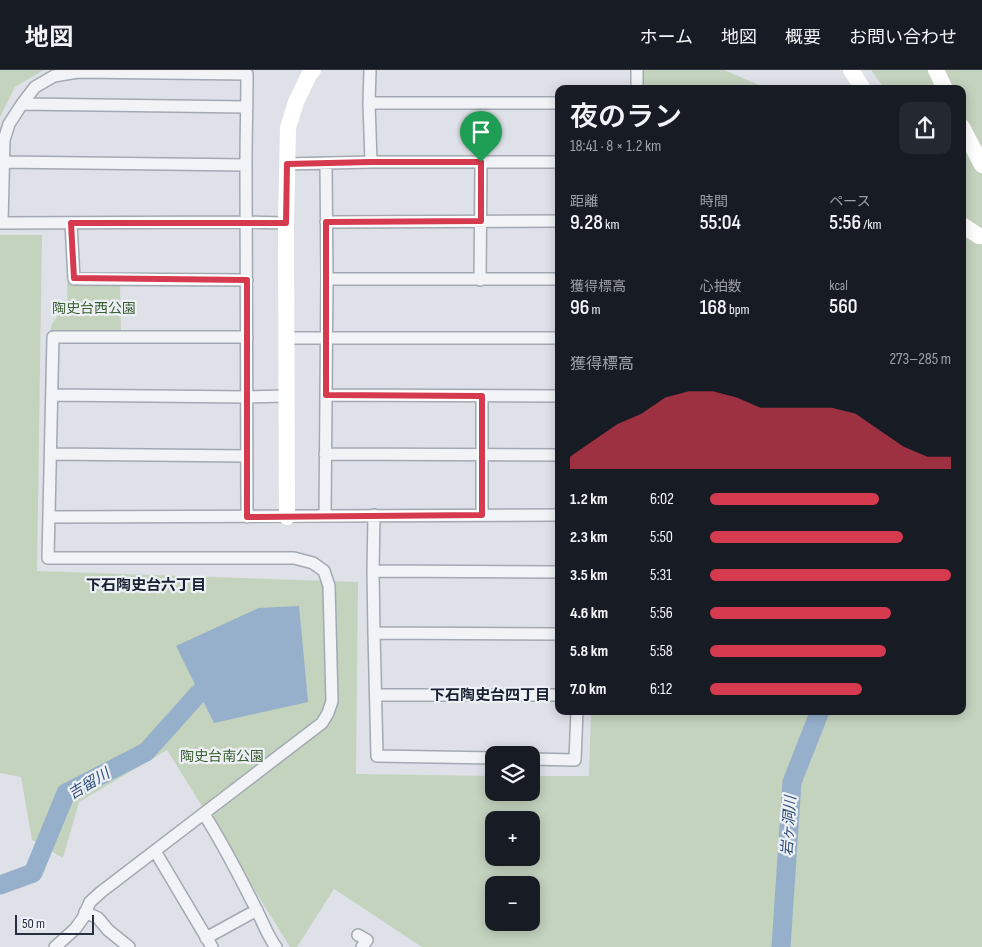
<!DOCTYPE html>
<html lang="ja">
<meta charset="utf-8">
<style>
:root{--surface:#171b24;--page:#242831;--text:#f1f3f6;--muted:#9ea1a6;--line:#363941;--accent:#d63a4e}
body{margin:0;font-family:"Sofia Sans Condensed","Noto Sans JP",sans-serif;background:var(--page);color:var(--text);height:100vh;display:flex;flex-direction:column;font-size:19px;white-space:nowrap}
*{box-sizing:border-box;margin:0}
p{font-size:16px;color:var(--muted)}
.icon{flex:none;width:28px;height:28px;fill:none;stroke:currentColor;stroke-width:2;stroke-linecap:round;stroke-linejoin:round}
.map{position:relative;flex:1;overflow:hidden}
.drawer{position:absolute;left:555px;top:15px;width:411px;height:630px;display:flex;flex-direction:column;background:var(--surface);border-radius:10px;box-shadow:0 2px 12px #0003}
.drawer>*{flex:none}
.tools{position:absolute;left:485px;top:676px;display:grid;gap:10px}
.tools a{display:grid;place-items:center;width:55px;height:55px;border-radius:10px;background:var(--surface);box-shadow:0 2px 12px #0003;font-size:25px}
.scale{position:absolute;left:15px;bottom:12px;width:79px;box-sizing:border-box;padding-left:5px;border:2px solid #262f40;border-top:0;font-size:14px;line-height:18px;white-space:nowrap;color:#262f40;-webkit-text-stroke:4px #edf1f6;paint-order:stroke}
.pin{position:absolute;display:grid;place-items:center;width:42px;height:42px;color:#fff;margin:-51px -21px;border-radius:50% 50% 50% 0;rotate:-45deg;box-shadow:0 0 5px #0007}
.pin .icon{rotate:45deg}
.round{display:grid;place-items:center;flex:none;width:52px;height:52px;border-radius:10px;background:var(--page)}
.headline{display:flex;align-items:center;justify-content:space-between;height:85px;padding:0 15px}
h1{font-size:28px;font-weight:600;line-height:38px}
.figures{display:grid;grid-template-columns:repeat(3,1fr);gap:8px;height:85px;padding:5px 15px}
.figures div{display:grid;align-content:center}
.figures b{font-size:21px;font-weight:600}
.figures small{font-size:14px;font-weight:400}
.figures p{font-size:14px}
.chart{height:140px;padding:10px 15px}
.chart p{display:flex;justify-content:space-between}
.chart svg{width:100%;height:90px;margin-top:5px;fill:var(--accent);opacity:.7}
ul{padding:0 15px;list-style:none;font-size:16px}
li{display:grid;grid-template-columns:80px 60px 1fr;align-items:center;height:38px}
li i{height:12px;border-radius:6px;background:var(--accent)}
header{display:flex;align-items:center;gap:30px;box-sizing:border-box;height:70px;padding:0 25px;background:var(--surface);border-bottom:1px solid var(--line)}
header strong{font-size:24px}
nav{display:flex;gap:28px;margin-inline-start:auto;font-size:18px}
.map>svg:first-child{display:block}
</style>
<header>
<strong>地図</strong>
<nav><a>ホーム</a><a>地図</a><a>概要</a><a>お問い合わせ</a></nav>
</header>
<div class="map">
<svg width="982" height="877" viewBox="0 0 982 877">
<rect width="100%" height="100%" fill="#dee2e8"/>
<path fill="#c3d3be" fill-rule="evenodd" d="M0,0H44L15,17L0,47Z
M641,0H724L768,19H641Z
M871,0H982V877H422L334,819L297,877H290L167,680L79,732L63,788L32,770L21,707L0,703V165H42L37,501L358,512L356,704L494,706V722H531V706H589L591,641H962V19H885ZM494,750H531V788H494ZM494,815H531V852H494Z
M67,213H120L121,264H50L51,256L60,242H68Z"/>
<path fill="#96afcb" d="M299,536L308,632L214,653L176,576L259,538Z"/>
<g fill="none" stroke-linecap="round" stroke-linejoin="round">
<path stroke="#96afcb" stroke-width="19" d="M0,815L33,803L66,723L146,682L199,623
M781,877L792,712L820,641"/>
<defs>
<path id="street" d="M370,0L369,33L371,92
M637,0V19
M369,33H559
M22,34L247,37
M3,92L246,95
M287,94L371,92H559
M326,152L559,151
M71,153L74,209L247,210
M327,209H559
M480,210L481,92
M286,268H559
M53,325L247,327L286,326
M326,325L559,326
M482,326V445
M51,384L247,386
M325,384L559,385
M374,445L373,501L374,563L559,564
M325,446L327,209L326,93
M50,447L559,445
M247,447C247,330 246,212 246,95C246,64 247,34 247,4L78,2L54,6L35,17L22,34L9,54L4,70L2,153L247,152L286,153
M373,501L559,502
M374,563L377,686L494,688
M376,625H559
M531,689L575,690L577,641
M204,744C223,774 240,807 256,839C263,852 267,865 276,877
M155,781L212,877
M85,842L98,848L108,860L129,877
M358,865L367,870L362,877
M206,868L257,840
M55,877L75,859L83,848L90,832L101,822L322,653L328,643L332,631L329,516L324,501L313,493L294,488H48L53,267H247"/>
</defs>
<use href="#street" stroke="#a3a9b2" stroke-width="14"/>
<use href="#street" stroke="#f1f3f7" stroke-width="11"/>
<path stroke="#fff" stroke-width="16" d="M851,0L863,19
M936,0L945,19
M962,57L982,95
M962,155L979,166H982
M287,447L286,153L288,58L296,32L309,5L313,0"/>
</g>
<g fill="none" stroke-linecap="round" stroke-linejoin="round">
<defs>
<path id="route" d="M371,92H481V151L326,152V325L482,326V445L247,447V210L74,208L71,153H286L287,94Z"/>
</defs>
<use href="#route" stroke="#fff" stroke-width="10"/>
<use href="#route" stroke="#d63a4e" stroke-width="6"/>
</g>
<g text-anchor="middle" dominant-baseline="central" stroke-width="4.5" stroke-linejoin="round" paint-order="stroke">
<g font-size="14" fill="#3a5d32" stroke="#edf1f6">
<text x="94" y="238">陶史台西公園</text>
<text x="222" y="686">陶史台南公園</text>
</g>
<g font-size="15" font-weight="bold" fill="#182031" stroke="#edf1f6">
<text x="146" y="515">下石陶史台六丁目</text>
<text x="490" y="625">下石陶史台四丁目</text>
</g>
<g font-size="15" font-style="italic" fill="#2e4d76" stroke="#edf1f6">
<text transform="translate(89 714) rotate(-31)">吉留川</text>
<text transform="translate(789 756) rotate(-86)">岩ヶ洞川</text>
</g>
</g>
</svg>
<div class="tools">
<a><svg class="icon" aria-label="layers" viewBox="0 0 24 24"><path d="M12 4l9 5-9 5-9-5zM3 14l9 5 9-5"/></svg></a>
<a>+</a>
<a>−</a>
</div>
<div class="scale">50 m</div>
<div class="pin" style="left:481px;top:92px;background:#1e9e55"><svg class="icon" aria-label="arrive" viewBox="0 0 24 24"><path d="M6 21V4h12l-3 4 3 4H6"/></svg></div>
<section class="drawer">
<div class="headline"><div><h1>夜のラン</h1><p>18:41 · 8 × 1.2 km</p></div><a class="round"><svg class="icon" aria-label="share" viewBox="0 0 24 24"><path d="M12 15V3M7 8l5-5 5 5M5 13v7h14v-7"/></svg></a></div>
<div class="figures">
<div><p>距離</p><b>9.28<small> km</small></b></div>
<div><p>時間</p><b>55:04</b></div>
<div><p>ペース</p><b>5:56<small> /km</small></b></div>
</div>
<div class="figures">
<div><p>獲得標高</p><b>96<small> m</small></b></div>
<div><p>心拍数</p><b>168<small> bpm</small></b></div>
<div><p>kcal</p><b>560</b></div>
</div>
<div class="chart"><p><span>獲得標高</span>273–285 m</p>
<svg viewBox="0 0 160 44" preserveAspectRatio="none"><path d="M0 44V38L10 30L20 22L30 17L40 9L50 6L60 6L70 9L80 14L90 14L100 14L110 14L120 17L130 25L140 33L150 38L160 38V44z"/></svg>
</div>
<ul>
<li><b>1.2 km</b>6:02<i style="width:70%"></i></li>
<li><b>2.3 km</b>5:50<i style="width:80%"></i></li>
<li><b>3.5 km</b>5:31<i style="width:100%"></i></li>
<li><b>4.6 km</b>5:56<i style="width:75%"></i></li>
<li><b>5.8 km</b>5:58<i style="width:73%"></i></li>
<li><b>7.0 km</b>6:12<i style="width:63%"></i></li>
</ul>
</section>
</div>
